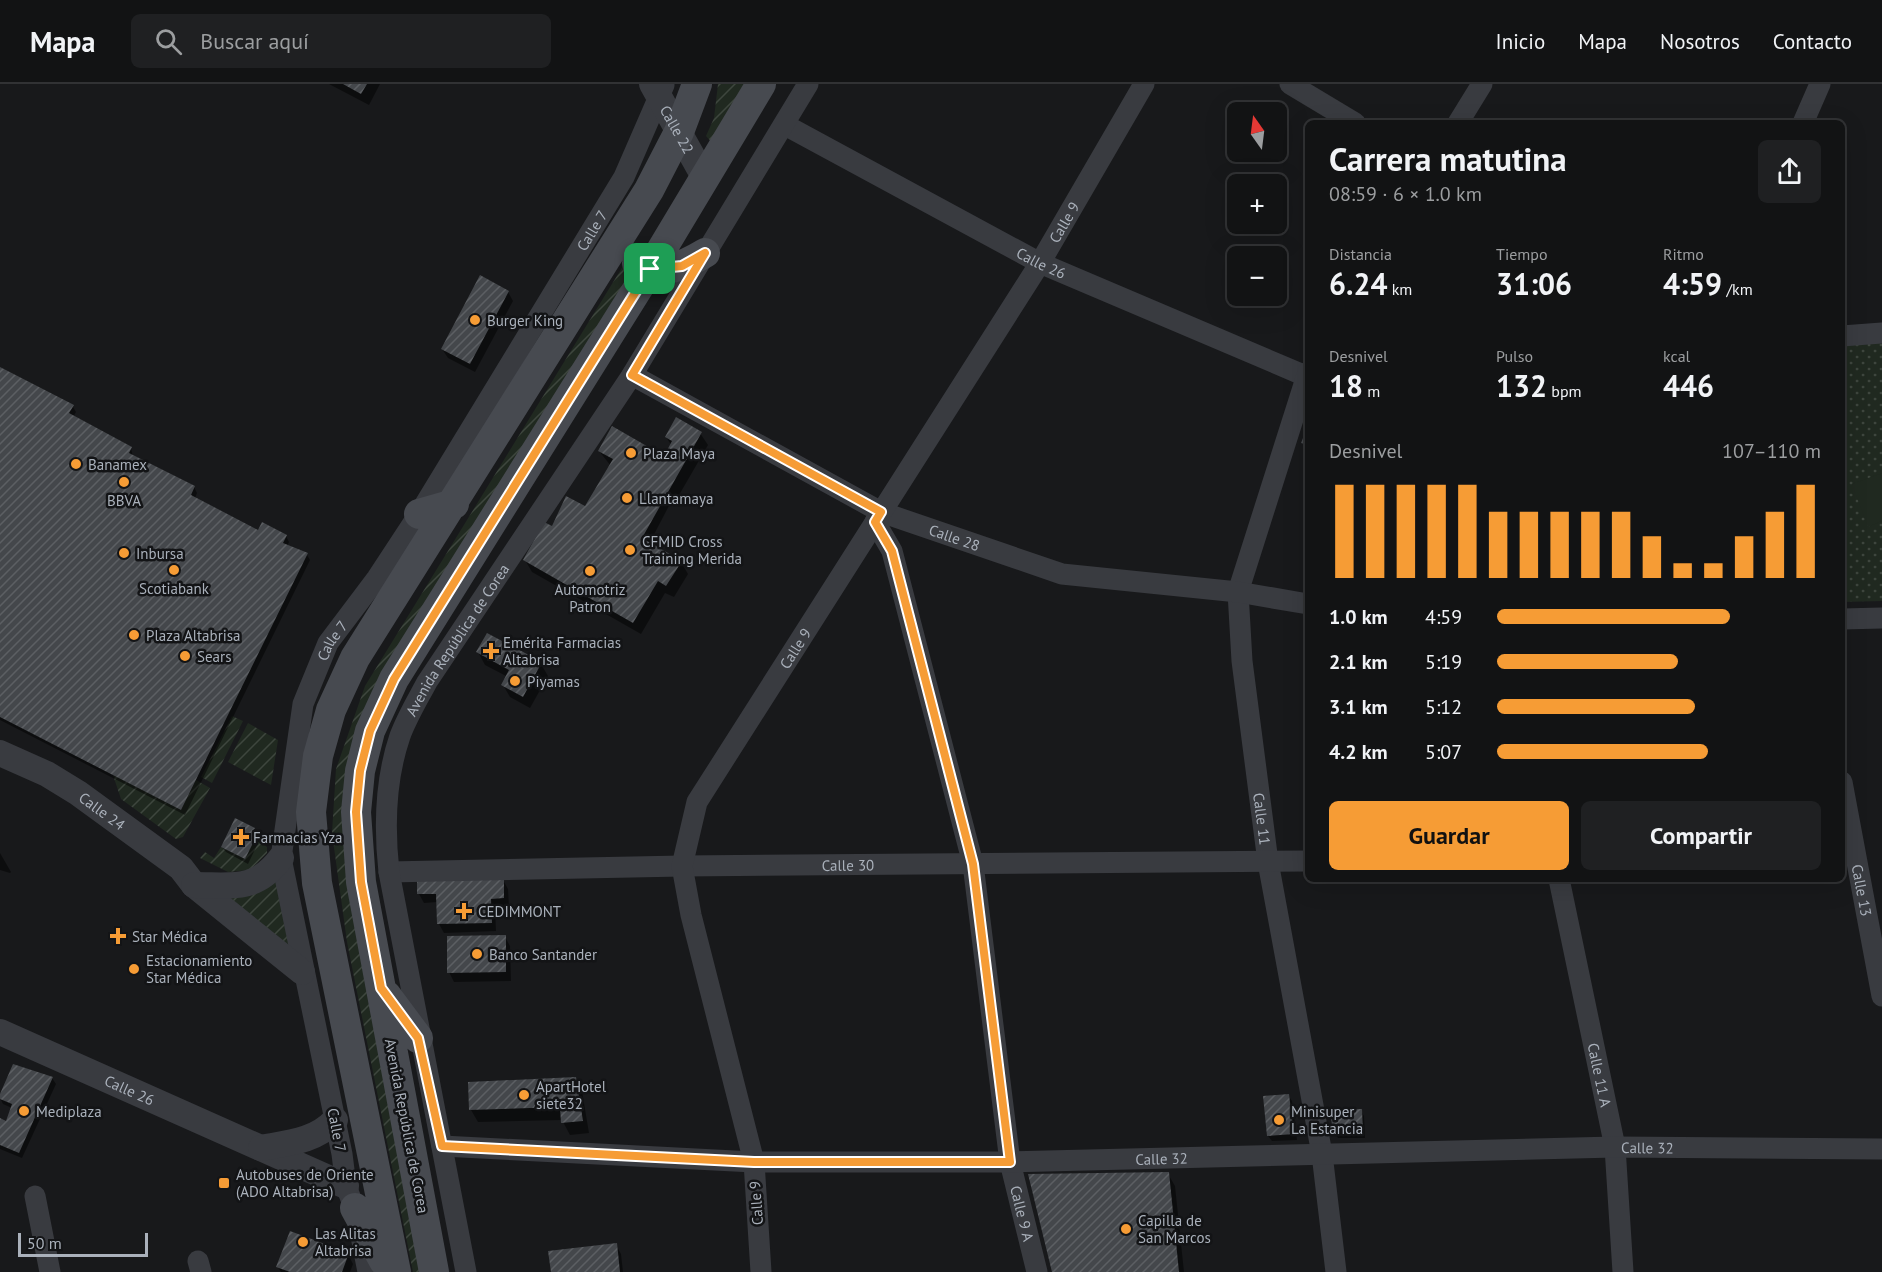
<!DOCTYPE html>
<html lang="es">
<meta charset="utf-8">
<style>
:root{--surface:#121314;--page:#1f2022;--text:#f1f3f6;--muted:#9c9ea0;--line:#313234;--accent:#f69c35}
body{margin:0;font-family:"PT Sans",sans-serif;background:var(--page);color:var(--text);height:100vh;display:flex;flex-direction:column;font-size:22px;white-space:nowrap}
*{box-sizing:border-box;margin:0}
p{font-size:20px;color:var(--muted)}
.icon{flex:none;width:33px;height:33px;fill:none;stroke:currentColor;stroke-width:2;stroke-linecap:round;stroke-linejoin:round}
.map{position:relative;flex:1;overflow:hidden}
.drawer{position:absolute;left:1305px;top:36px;width:540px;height:762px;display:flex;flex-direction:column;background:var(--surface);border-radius:9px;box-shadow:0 6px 24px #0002,0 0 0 2px var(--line)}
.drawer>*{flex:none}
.needle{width:39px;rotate:346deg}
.tools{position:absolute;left:1227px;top:18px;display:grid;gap:12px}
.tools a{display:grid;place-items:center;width:60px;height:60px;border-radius:9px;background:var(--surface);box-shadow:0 6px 24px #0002,0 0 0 2px var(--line);font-size:30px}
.scale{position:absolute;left:18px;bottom:15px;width:130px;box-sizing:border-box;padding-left:6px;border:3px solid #aab1bb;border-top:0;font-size:16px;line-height:21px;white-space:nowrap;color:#aab1bb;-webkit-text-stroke:4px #131416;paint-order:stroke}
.pin{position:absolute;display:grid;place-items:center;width:51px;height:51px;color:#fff;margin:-26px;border-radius:12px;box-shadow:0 3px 9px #0006}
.round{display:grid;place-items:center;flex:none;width:63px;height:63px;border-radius:9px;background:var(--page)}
.summary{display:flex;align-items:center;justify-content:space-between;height:102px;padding:0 24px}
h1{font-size:33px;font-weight:700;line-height:45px}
.metrics{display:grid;grid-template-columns:repeat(3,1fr);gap:9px;height:102px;padding:6px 24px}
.metrics div{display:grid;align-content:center}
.metrics b{font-size:30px;font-weight:700}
.metrics small{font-size:16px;font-weight:400}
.metrics p{font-size:16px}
.chart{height:168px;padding:12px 24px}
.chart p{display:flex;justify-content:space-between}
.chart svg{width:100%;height:108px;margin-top:6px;stroke:var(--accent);stroke-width:6}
.cta{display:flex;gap:12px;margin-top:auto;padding:12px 24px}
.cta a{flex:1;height:69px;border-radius:9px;background:var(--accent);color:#111;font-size:24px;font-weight:700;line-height:69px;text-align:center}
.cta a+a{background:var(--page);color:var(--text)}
ul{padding:0 24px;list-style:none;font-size:20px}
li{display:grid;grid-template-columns:96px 72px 1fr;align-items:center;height:45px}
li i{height:15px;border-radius:8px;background:var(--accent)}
header{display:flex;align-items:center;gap:36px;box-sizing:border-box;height:84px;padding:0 30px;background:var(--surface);border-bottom:2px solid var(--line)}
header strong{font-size:28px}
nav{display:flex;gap:33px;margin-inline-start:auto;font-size:21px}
.search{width:420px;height:54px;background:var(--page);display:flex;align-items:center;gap:15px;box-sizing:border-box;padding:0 21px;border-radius:9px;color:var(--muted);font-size:22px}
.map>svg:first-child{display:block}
</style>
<header>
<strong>Mapa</strong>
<div class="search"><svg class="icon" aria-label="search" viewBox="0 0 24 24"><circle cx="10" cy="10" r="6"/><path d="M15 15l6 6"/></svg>Buscar aquí</div>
<nav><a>Inicio</a><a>Mapa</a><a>Nosotros</a><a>Contacto</a></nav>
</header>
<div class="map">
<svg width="1882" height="1188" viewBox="0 0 1882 1188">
<defs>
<pattern id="grass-dots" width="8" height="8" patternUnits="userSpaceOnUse" patternTransform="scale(1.5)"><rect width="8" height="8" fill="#202920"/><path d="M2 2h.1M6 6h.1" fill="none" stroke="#3e463e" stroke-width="1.8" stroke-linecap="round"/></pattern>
<pattern id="garden-furrows" width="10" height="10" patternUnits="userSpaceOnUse" patternTransform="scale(1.5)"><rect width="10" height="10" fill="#202920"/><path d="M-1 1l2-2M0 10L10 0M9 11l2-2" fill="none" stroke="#3e463e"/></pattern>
<pattern id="building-hatch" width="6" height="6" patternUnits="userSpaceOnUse" patternTransform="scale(1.5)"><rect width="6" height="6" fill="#44474b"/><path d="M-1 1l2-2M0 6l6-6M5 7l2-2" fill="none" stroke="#5c5f63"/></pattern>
</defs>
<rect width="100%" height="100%" fill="#18191b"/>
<path fill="url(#grass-dots)" d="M1882,258V517L1842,518V261Z"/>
<path fill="url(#garden-furrows)" d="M718,0H753L715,62L706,52L714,34Z
M623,182L636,191L379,606L348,726L425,1188H413L347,858L332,749L336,685L365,602Z
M232,632L243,637L212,699L201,693Z
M248,639L278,656L271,701L228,678Z
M113,691L181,726L196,696L210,704L183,753L176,755L121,715Z
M255,755L267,763V769L250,786L228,788L200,774L205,768L214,774L221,763L245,774Z
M279,796L294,865L222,814L250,811Z"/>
<path fill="#202920" d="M1882,389V437L1868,443L1852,400Z"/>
<path fill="#0007" d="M329,0H380L369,21Z
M508,208L513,217L475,288L448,274L442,265Z
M0,285L73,323L76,328L73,333L131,364L133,373L194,403L197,409L195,414L259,448L286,452L289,458L287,462L307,471L310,476L185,731L0,636Z
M1308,345V368L1303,359Z
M700,349L708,361L675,418L672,416L649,460L681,478L688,490L674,513L665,509L641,550L532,488L525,476L552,444L589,426L611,382L599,367L664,374L672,362L666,353Z
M478,568L541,580L548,592L530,624L510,613L503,601L508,593L485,581Z
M254,745L259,757L248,780L226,768L222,763Z
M0,769L11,788L10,789L0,786Z
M503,796L508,805L509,823L495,824L496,847L444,849L439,840L437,818L424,819L419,810Z
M505,853L510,862L511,897L454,898L449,888Z
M14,982L52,994L56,1000L22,1074L0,1065V1036L7,1039L12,1024L3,1020L0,1014Z
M575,994L582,1007L589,1049L570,1051L562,1036L478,1038L471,1026Z
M1288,1011L1292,1017L1297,1056L1272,1057L1268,1052Z
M1361,1027L1364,1032L1365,1054H1338L1334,1048Z
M1168,1090L1175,1102L1184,1188H1054Z
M616,1161L621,1170L623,1188H553Z
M348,1170L353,1180L350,1188H281L278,1183Z"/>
<path fill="url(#building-hatch)" d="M343,0H367L361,10Z
M480,191L509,207L470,280L441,265Z
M0,283L74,321L69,329L132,363L129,369L195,402L191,411L258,446L262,438L287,451L283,459L308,469L181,726L0,633Z
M676,333L702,348L642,454L682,477L666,502L658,497L633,539L523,476L544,438L552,442L566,412L585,422L613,375L598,367L612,342L664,372L672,357L665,353Z
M1308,342V361L1301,359Z
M487,549L542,578L523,613L501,601L509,586L476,568Z
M235,734L255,744L252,748L257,751L245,775L221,763Z
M504,794V814L491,815L492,839L437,840L436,810H417V797Z
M506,851V888L447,889V852Z
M13,980L53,993L19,1069L0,1061V1034L6,1037L12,1020L0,1015V1010Z
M576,993L583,1037L561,1039L560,1023L469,1026L468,998Z
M1289,1010L1294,1050L1267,1052L1263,1012Z
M1362,1025L1363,1048L1333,1049L1330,1026Z
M1169,1088L1179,1188H1052L1028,1090Z
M290,1147L349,1169L342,1188H290L276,1183Z
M617,1159L620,1188H551L548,1167Z"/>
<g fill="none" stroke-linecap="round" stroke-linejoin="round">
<g stroke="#393b40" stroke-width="21">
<path d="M1290,0L1355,39"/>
<path d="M1458,39L1482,0"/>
<path d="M1803,39L1820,0"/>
<path id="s1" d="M785,41L1040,179L1308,293"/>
<path d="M1842,252L1882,249"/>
<path id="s2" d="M1308,288L1238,508L1242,577L1268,778L1322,1070L1336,1188"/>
<path id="s3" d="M632,291L881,428L1062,490L1238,508L1308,520"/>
<path id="s4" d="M875,438L892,467L973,780L1010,1078L1037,1188"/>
<path d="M1842,535L1882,534"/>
<path id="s5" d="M1842,698L1882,912"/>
<path id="s6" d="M389,788L682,782L1308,777"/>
<path id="s7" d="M1559,795L1615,1063L1623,1188"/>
<path id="s8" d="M442,1062L754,1078H1010L1615,1063L1882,1065"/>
<path d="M35,1112L50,1188"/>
<path id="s9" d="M351,1115L346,1102L342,1070L281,774L303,620L328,559L377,494L419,430L624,93L664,1"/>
<path d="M360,1147L368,1188"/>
<path d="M198,1177L201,1188"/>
<path id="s10" d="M466,1188L389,788C384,743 385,696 400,652C407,633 418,615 427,598L632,291L808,0"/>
<path id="s11" d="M761,1188L754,1078L691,831L682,782L697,718L1040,179L1144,0"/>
</g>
<g stroke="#393b40" stroke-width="26">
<path id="s12" d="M652,0L704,93"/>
<path id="s13" d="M0,669L47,690L78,709L181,784L194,801L302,888"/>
<path d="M194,801C233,801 255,808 281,774"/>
<path id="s14" d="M0,948L346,1102"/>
<path d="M261,1064C288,1059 316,1057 335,1036"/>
</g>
<path stroke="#474a50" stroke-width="30" d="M637,179C659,194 685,181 705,169
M419,430L454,420
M386,911L418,954
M355,1124L384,1177
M396,1188L317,799L311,728L318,672L331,626L355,574L649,106L679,48L697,0
M434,1188L361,798L356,728L360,687L370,647L394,595L650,185L761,0"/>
</g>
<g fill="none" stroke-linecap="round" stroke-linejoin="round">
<defs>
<path id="route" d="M705,169L632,291L881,428L875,438L892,467L973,780L1010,1078H754L442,1062L418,954L381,904L361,798L356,728L360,687L370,647L394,595L650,185L682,182Z"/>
</defs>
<use href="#route" stroke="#fff" stroke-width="12"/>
<use href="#route" stroke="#f69c35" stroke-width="8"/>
</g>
<g fill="#f69c35" stroke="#131416" stroke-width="2">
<circle cx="475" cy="236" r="6"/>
<circle cx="631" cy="369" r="6"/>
<circle cx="76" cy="380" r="6"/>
<circle cx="124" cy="398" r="6"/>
<circle cx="627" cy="414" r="6"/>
<circle cx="630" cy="466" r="6"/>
<circle cx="124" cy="469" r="6"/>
<circle cx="174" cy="486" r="6"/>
<circle cx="590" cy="487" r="6"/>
<circle cx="134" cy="551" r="6"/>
<path d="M488 558h6v6h6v6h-6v6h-6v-6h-6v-6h6z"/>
<circle cx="185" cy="572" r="6"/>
<circle cx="515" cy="597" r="6"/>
<path d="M238 744h6v6h6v6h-6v6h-6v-6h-6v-6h6z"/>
<path d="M461 818h6v6h6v6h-6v6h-6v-6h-6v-6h6z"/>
<path d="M115 843h6v6h6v6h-6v6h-6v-6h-6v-6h6z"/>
<circle cx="477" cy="870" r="6"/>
<circle cx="134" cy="885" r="6"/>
<circle cx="524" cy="1011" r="6"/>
<circle cx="24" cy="1027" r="6"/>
<circle cx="1279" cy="1036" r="6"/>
<rect x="218" y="1093" width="12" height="12" rx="3"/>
<circle cx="1126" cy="1145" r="6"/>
<circle cx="303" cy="1158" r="6"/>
</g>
<g text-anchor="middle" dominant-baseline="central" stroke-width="5" stroke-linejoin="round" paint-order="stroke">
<g font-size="15" fill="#aab1bb" stroke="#131416">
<text stroke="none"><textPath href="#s12" startOffset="52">Calle 22</textPath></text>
<text stroke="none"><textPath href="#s11" startOffset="1167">Calle 9</textPath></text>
<text stroke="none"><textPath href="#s9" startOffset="1060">Calle 7</textPath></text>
<text stroke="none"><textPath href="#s1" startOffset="291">Calle 26</textPath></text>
<text stroke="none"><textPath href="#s3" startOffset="362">Calle 28</textPath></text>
<text stroke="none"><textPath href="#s10" startOffset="657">Avenida República de Corea</textPath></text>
<text stroke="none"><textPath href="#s9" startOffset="574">Calle 7</textPath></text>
<text stroke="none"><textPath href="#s11" startOffset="663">Calle 9</textPath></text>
<text stroke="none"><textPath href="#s13" startOffset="118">Calle 24</textPath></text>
<text stroke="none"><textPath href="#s2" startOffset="459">Calle 11</textPath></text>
<text stroke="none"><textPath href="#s6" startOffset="459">Calle 30</textPath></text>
<text stroke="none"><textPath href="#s5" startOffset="110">Calle 13</textPath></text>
<text stroke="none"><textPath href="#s7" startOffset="200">Calle 11 A</textPath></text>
<text stroke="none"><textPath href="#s14" startOffset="142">Calle 26</textPath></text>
<text transform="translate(407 1042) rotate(79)">Avenida República de Corea</text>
<text transform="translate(337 1046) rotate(79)">Calle 7</text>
<text stroke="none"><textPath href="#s8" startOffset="1206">Calle 32</textPath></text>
<text stroke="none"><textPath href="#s8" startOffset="720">Calle 32</textPath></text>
<text transform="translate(756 1119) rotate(-94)">Calle 9</text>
<text stroke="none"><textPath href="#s4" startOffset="710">Calle 9 A</textPath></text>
</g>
<g font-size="15" fill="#aab1bb" stroke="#131416" text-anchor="start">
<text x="487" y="236">Burger King</text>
<text x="643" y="369">Plaza Maya</text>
<text x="88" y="380">Banamex</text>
<text x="639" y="414">Llantamaya</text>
<text x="124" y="416" text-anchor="middle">BBVA</text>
<text x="642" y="457">CFMID Cross<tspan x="642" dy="17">Training Merida</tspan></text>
<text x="136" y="469">Inbursa</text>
<text x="174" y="504" text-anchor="middle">Scotiabank</text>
<text x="590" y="505" text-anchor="middle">Automotriz<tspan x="590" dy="17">Patron</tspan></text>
<text x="146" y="551">Plaza Altabrisa</text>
<text x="503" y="558">Emérita Farmacias<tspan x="503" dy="17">Altabrisa</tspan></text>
<text x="197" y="572">Sears</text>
<text x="527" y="597">Piyamas</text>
<text x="253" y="753">Farmacias Yza</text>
<text x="478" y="827">CEDIMMONT</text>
<text x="132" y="852">Star Médica</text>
<text x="489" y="870">Banco Santander</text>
<text x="146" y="876">Estacionamiento<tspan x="146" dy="17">Star Médica</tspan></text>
<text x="536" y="1002">ApartHotel<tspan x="536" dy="17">siete32</tspan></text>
<text x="36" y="1027">Mediplaza</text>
<text x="1291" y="1027">Minisuper<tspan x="1291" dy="17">La Estancia</tspan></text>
<text x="236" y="1090">Autobuses de Oriente<tspan x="236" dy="17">(ADO Altabrisa)</tspan></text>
<text x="1138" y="1136">Capilla de<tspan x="1138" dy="17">San Marcos</tspan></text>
<text x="315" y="1149">Las Alitas<tspan x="315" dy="17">Altabrisa</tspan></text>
</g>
</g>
</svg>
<div class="tools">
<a><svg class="needle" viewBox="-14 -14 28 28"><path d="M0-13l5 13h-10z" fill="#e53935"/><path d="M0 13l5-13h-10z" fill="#9c9ea0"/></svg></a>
<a>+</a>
<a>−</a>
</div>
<div class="scale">50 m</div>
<div class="pin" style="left:650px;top:185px;background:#1e9e55"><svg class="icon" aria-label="arrive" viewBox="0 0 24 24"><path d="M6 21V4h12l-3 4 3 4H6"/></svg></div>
<section class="drawer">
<div class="summary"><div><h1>Carrera matutina</h1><p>08:59 · 6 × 1.0 km</p></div><a class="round"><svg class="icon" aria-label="share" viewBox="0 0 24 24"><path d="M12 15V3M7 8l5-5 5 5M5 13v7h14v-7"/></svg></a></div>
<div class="metrics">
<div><p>Distancia</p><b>6.24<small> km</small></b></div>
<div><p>Tiempo</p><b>31:06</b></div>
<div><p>Ritmo</p><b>4:59<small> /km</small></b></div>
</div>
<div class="metrics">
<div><p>Desnivel</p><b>18<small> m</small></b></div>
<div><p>Pulso</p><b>132<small> bpm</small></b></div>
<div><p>kcal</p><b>446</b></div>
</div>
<div class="chart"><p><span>Desnivel</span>107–110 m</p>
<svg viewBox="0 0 160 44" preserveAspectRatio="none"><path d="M5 44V6M15 44V6M25 44V6M35 44V6M45 44V6M55 44V17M65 44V17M75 44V17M85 44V17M95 44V17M105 44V27M115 44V38M125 44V38M135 44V27M145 44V17M155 44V6"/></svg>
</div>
<ul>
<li><b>1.0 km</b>4:59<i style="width:72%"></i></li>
<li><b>2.1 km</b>5:19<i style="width:56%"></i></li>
<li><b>3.1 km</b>5:12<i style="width:61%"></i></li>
<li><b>4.2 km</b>5:07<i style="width:65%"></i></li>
</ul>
<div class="cta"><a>Guardar</a><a>Compartir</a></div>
</section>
</div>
